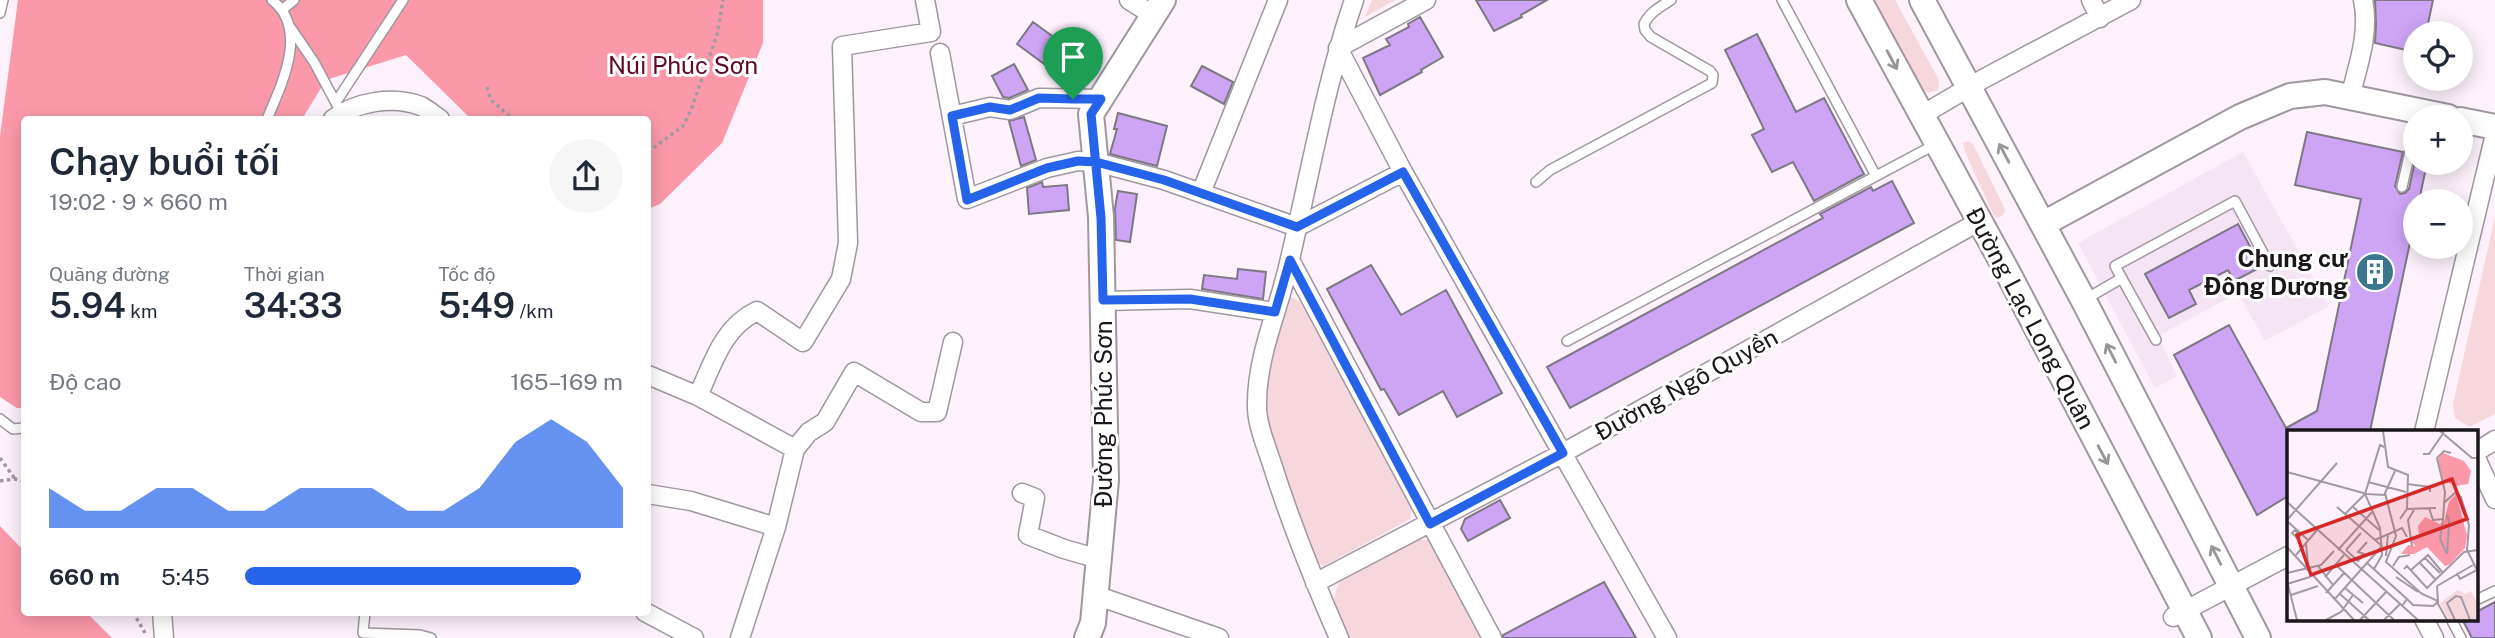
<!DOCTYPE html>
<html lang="vi">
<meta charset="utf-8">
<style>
:root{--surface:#fff;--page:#f6f6f7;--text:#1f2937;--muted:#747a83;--accent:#2563eb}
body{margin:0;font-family:"Public Sans",sans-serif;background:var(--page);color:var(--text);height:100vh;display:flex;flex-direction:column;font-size:26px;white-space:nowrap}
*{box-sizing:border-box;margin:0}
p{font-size:23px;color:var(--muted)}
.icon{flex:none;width:38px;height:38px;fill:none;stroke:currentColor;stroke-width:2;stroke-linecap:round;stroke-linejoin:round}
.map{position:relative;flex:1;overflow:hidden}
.side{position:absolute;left:21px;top:116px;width:630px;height:500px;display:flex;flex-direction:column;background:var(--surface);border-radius:7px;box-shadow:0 4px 18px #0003}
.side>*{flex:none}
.tools{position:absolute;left:2403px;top:21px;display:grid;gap:14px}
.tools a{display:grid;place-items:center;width:70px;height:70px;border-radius:50%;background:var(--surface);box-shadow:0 4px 18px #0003;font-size:35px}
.pin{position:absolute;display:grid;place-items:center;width:60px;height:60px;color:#fff;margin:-72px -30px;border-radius:50% 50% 50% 0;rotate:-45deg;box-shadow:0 0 7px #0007}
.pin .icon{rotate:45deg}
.round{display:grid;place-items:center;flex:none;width:74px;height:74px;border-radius:37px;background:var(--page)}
.head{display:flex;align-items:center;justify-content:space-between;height:119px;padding:0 28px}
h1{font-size:38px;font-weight:600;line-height:52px}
.figures{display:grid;grid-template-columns:repeat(3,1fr);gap:10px;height:119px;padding:7px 28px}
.figures div{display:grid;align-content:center}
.figures b{font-size:35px;font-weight:600}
.figures small{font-size:19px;font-weight:400}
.figures p{font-size:19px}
.chart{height:196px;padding:14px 28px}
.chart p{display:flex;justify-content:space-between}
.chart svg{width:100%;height:126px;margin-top:7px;fill:var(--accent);opacity:.7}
ul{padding:0 28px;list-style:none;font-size:23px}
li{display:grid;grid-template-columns:112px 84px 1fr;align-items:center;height:52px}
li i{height:18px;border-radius:9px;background:var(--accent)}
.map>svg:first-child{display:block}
</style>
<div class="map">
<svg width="2495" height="638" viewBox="0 0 2495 638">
<rect width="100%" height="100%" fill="#fdf1fc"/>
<path fill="#f5e4f4" d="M2243,152L2329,306L2265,341L2238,293L2158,336L2177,376L2155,388L2078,243Z"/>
<path fill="#f6d7db" d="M1372,0H1395L1365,17Z
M1874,0H1895L1939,80L1938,90L1928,93L1919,87Z
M1968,141L1973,144L2004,207L2005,211L2002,216L1997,218L1993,214L1966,154L1963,143Z
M2495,217V414L2469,427L2455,418L2453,404Z
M1292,297L1300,302L1412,507L1410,519L1324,566L1312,560L1266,416L1265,399L1281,312L1285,300Z
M1432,539L1484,638H1344C1337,622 1329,597 1340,582L1418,540Z"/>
<path fill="#fb99aa" d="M18,0H763V43L722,143L660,204L648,209V119H471L406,55L326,80L302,119H24V408H17L0,397V136Z
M0,526L24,551V612L87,613L112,638H0Z"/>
<path fill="#cea5f5" stroke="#7d7883" stroke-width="2" d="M1476,0H1547L1521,15L1522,17L1494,31Z
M2375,0H2433L2426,33H2415V52L2375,43L2376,24Z
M1420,17L1443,57L1421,70L1422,72L1380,95L1363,58L1390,45L1386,39L1409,27L1408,24Z
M1033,22L1063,44L1047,66L1017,44Z
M1757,34L1796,112L1824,98L1864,174L1814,201L1793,162L1772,172L1752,135L1764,129L1725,50Z
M1014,64L1028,90L1009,98L1003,97L992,76Z
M1202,66L1233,82L1224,104L1191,86Z
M1118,113L1167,126L1157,166L1110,154L1117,129H1114Z
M1024,117L1036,160L1021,166L1009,121Z
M2307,132L2403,152L2395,186L2400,194L2405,193L2409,189L2415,161L2427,163L2419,201H2415V219L2370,431H2288V496L2257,515L2174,355L2229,325L2286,428L2317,411L2361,199L2295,185Z
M1892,181L1914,223L1570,408L1547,367L1823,218L1820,214L1871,187L1873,191Z
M1042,182L1043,187L1067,185L1069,210L1029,214L1027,188Z
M1118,191L1137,194L1130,242L1116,240L1115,208Z
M2238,224L2261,267L2234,281L2228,270L2189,290L2196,304L2169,318L2145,274Z
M1371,265L1401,315L1446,290L1502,393L1457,417L1443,391L1399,415L1384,389L1381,390L1327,289Z
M1238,269L1266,272L1263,299L1202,289L1204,275L1237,279Z
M1500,500L1510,518L1468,541L1461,529L1465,519Z
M1604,582L1636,638H1503V635Z
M2495,602V638H2472L2462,619H2476V612Z"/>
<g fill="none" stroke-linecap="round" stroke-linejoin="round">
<defs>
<path id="lane" d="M1782,0L1876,176
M283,9L294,0
M0,13L3,0
M290,27L314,62L337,105
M336,102L403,0
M267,119C282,84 309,29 272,0
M1536,182L1550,170L1712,83L1713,75L1710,71L1651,37L1645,30L1644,24C1650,12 1660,7 1671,0
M2402,187L2415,130
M2084,300L2122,278
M2156,340L2115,266L2235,201L2270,266
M1567,341L1936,144
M0,419L13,429L24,428
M2476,600L2495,591
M365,612L363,633L420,635L431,638
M2451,619L2461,638"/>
<path id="street" d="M1129,0L1153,15
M1426,0L1338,48L1403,172L1667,638
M2091,0L2100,18
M940,53L967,199L1047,168L1078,161L1096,162L1164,180L1297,227L1403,172
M2350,97C2358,66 2370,32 2363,0
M1922,115L1983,79L2131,0
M952,116L990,107L1010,110L1039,98L1101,99
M333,119C356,102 393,95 421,106C427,109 434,115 440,119
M1201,193L1278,0
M1290,260L1492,638
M1103,301L1190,299L1275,312
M648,375L698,396L795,449
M698,396C713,363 723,327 757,311L803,342L841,279L848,243L842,46L931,32L925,0
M2424,432L2495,134
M2476,452L2495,440
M2476,458L2495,499
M1022,493L1035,498L1028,535L1064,549L1099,559
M648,494L691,501L776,527
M1315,583L1563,453L1980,221
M1095,595L1219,638
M162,612L164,638
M645,612L694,638
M2173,617L2288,556
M2424,619L2434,638
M740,638L776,527L795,449L809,432L825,422L854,372L921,412H937L953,342
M1339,638C1314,581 1291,524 1272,464C1266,445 1256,423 1257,403C1257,355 1279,309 1289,263C1310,175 1325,85 1354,0"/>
<path id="secondary" d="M1859,0L2008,273L2199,638
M1922,0L2084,301L2258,638
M2460,120L2495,127
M2043,224L2240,117L2290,96L2325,92L2448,117
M1087,638L1093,623L1106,480L1101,217L1091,114L1163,0"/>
</defs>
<use href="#lane" stroke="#a096a0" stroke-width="12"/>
<use href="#street" stroke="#a096a0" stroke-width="21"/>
<use href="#secondary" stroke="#a096a0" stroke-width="28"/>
<path stroke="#a39ba3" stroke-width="3.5" stroke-dasharray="3.5 3.5" stroke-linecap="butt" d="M487,87L491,100L513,119
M648,152L683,126L691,110L717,35L723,0
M0,458L15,479
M0,481L15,479L24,481
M133,612L145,633"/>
<use href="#lane" stroke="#fff" stroke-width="9"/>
<use href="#street" stroke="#fff" stroke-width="18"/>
<use href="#secondary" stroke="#fff" stroke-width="24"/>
</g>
<defs><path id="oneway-shaft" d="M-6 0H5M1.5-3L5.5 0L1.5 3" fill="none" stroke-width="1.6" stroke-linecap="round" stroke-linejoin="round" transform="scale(1.75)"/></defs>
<g stroke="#989698">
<use href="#oneway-shaft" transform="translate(1892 60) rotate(62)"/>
<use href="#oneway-shaft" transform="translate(2004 153) rotate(-118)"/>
<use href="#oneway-shaft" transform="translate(2111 353) rotate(-117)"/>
<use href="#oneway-shaft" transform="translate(2103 455) rotate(62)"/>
<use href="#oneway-shaft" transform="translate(2216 555) rotate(-117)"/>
</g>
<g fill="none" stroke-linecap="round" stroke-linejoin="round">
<defs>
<path id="route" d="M1073,99H1101L1091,114L1101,218L1103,300L1190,299L1275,312L1290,260L1430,524L1563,453L1403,172L1297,227L1164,180L1096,162L1078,161L1047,168L967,200L952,116L990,107L1010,110L1039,98L1073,99"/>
</defs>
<use href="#route" stroke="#fff" stroke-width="14"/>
<use href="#route" stroke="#2563eb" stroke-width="9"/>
</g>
<defs>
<symbol id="building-disc" viewBox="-11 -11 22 22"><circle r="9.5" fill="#3a778e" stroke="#fff"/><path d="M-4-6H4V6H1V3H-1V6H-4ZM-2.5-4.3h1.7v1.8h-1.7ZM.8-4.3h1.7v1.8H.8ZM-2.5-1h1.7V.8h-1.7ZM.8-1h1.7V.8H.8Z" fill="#fff"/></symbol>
</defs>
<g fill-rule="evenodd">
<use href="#building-disc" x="2353" y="250" width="44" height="44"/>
</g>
<g text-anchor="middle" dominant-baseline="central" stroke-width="6" stroke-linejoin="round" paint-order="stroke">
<g font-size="24" fill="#610927" stroke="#fff">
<text x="683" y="65">Núi Phúc Sơn</text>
</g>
<g font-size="24" font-weight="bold" fill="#1a161a" stroke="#fff" text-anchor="end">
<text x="2348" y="258">Chung cư<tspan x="2348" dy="28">Đông Dương</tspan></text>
</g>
<g font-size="24" fill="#1a161a" stroke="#fff">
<text transform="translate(2031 318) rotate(62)">Đường Lạc Long Quân</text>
<text transform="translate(1686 384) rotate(-29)">Đường Ngô Quyền</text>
<text transform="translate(1103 414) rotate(-90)">Đường Phúc Sơn</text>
</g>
</g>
<g transform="translate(2287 430)">
<rect width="191" height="191" fill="#fdf1fc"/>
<path d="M171,160L178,164L184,161L191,175L190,190H162L153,173Z" fill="#f6d7db"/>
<path d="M156,23L177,31L184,41L181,54L168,56L156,50L151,29ZM169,64L180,105L178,118L163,134L158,136L140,117L127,124H114L121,115L129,116L124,112L132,106L131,96L138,87L153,94L157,91L162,72Z" fill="#fb99aa"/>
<path fill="none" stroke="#a299a2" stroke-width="2" d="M96,1L101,37L121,45L120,79M153,1L185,28H191M136,24H142L157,2M108,41L98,63L109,106L99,132L135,164L149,170L160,190M0,42L80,64L98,65M81,52L119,62M120,54L143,57V62M0,72L131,190M158,72L169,62L174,67L182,95L180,120L191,142M65,76L92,100M142,78L146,90L156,89L158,62L150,28L157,21L164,23M58,84L78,64M160,85L163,95L179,90M113,89L120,79L149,78M0,90L50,33M156,90L153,109L160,124L162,94M0,91L21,110M8,100L13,106L11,109L5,103ZM88,110L115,98L120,107M19,113L21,135M125,116L121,90L127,80M0,117L67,190M51,120L85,82M59,120L71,131L77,124L71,122L80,112M59,120L74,103M9,125L30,100M99,126L101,104M138,128L153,143M80,133L120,169L115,176M133,133L149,150M49,135L107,190M31,136L46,155M106,136L112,127L123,125M87,139L95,125L93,98L78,64L93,15L97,17M117,139L120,136L140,158L177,122L191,120M124,140L141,125L156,143M0,143L34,135L47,121M170,143L173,149L190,140M38,147L57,125M109,147L131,162M0,151L10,190M0,154L23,147M150,156L186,135M58,158L76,173M39,163L57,143M53,164L82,190M4,165L31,156M120,169L126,175L146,176L151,172L150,156M47,170L95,116L50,77M39,190L54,182L66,165M73,190L99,162M97,190L113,174M168,190L160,173L169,166L174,167L183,190"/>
<path fill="#d62828" fill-opacity="0.15" stroke="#d62828" stroke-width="3.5" d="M165,49L180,89L24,145L10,105Z"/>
<rect width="191" height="191" fill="none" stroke="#1a161a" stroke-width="3.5"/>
</g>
</svg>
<div class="tools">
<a><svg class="icon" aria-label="locate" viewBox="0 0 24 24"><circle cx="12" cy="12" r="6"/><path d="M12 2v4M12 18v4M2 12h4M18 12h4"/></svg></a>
<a>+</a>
<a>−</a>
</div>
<div class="pin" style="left:1073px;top:99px;background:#1e9e55"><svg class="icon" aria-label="arrive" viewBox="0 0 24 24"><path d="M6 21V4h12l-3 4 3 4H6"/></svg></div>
<section class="side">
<div class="head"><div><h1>Chạy buổi tối</h1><p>19:02 · 9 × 660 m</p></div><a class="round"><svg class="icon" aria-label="share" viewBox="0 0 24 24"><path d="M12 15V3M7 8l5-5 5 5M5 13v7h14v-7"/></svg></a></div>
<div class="figures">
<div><p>Quãng đường</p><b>5.94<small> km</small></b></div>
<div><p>Thời gian</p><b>34:33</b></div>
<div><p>Tốc độ</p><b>5:49<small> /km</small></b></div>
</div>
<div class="chart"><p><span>Độ cao</span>165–169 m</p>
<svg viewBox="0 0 160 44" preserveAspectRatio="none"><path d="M0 44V30L10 38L20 38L30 30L40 30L50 38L60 38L70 30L80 30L90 30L100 38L110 38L120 30L130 14L140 6L150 14L160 30V44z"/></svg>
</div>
<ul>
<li><b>660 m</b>5:45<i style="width:89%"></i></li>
</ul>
</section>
</div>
